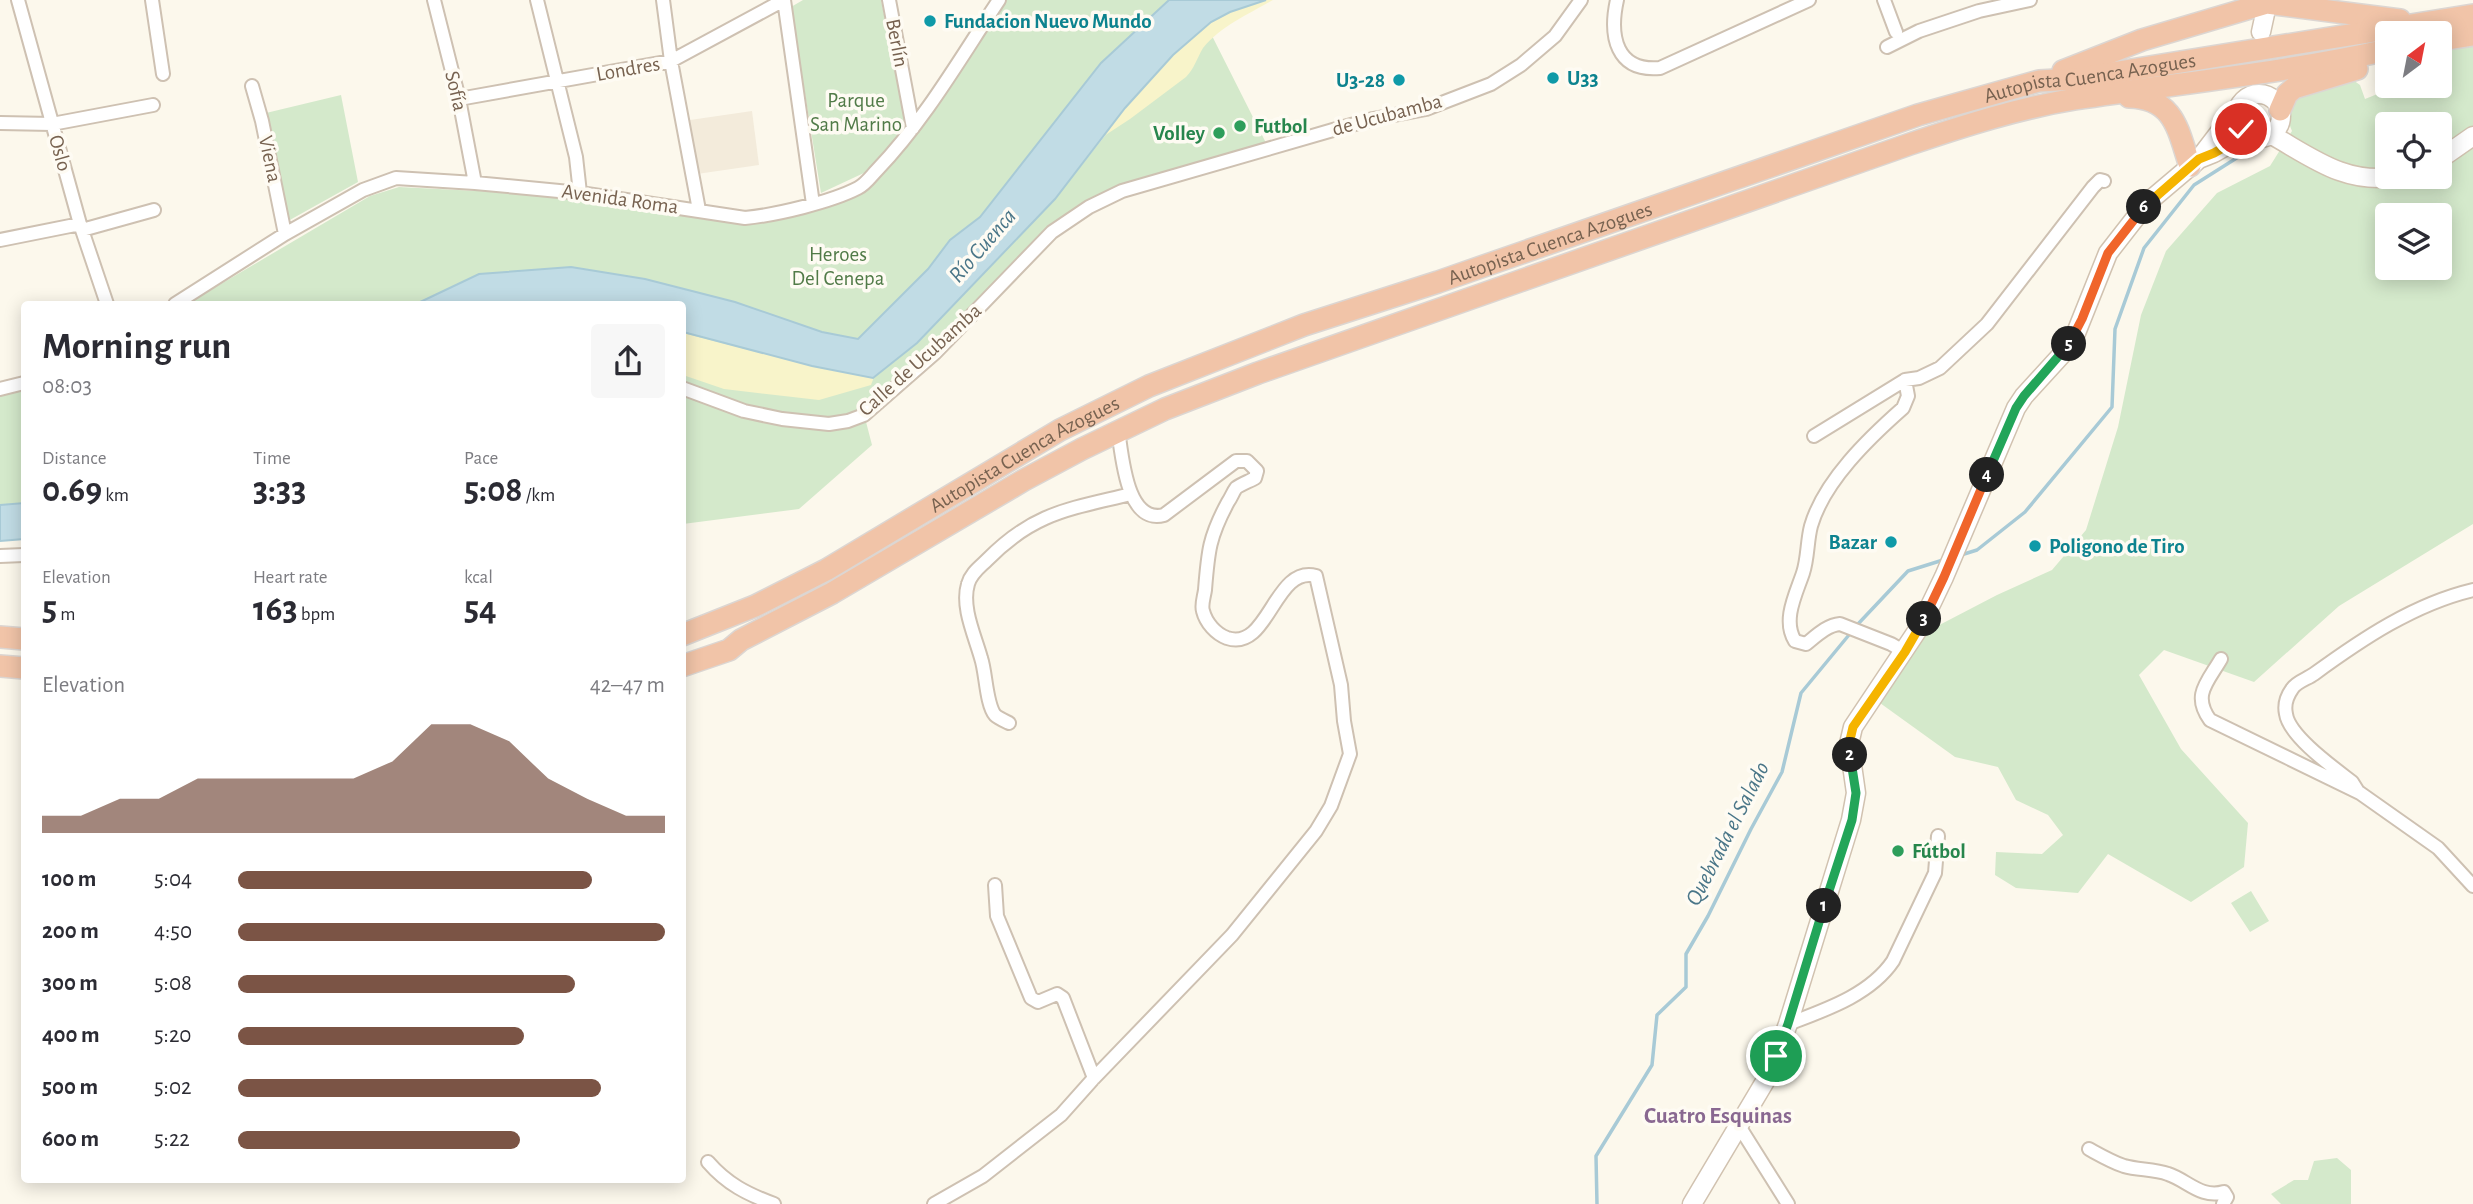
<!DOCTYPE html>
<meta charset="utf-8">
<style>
:root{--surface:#fff;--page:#f7f7f7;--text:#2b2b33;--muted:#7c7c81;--accent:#7b5445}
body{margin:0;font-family:"Alegreya Sans",sans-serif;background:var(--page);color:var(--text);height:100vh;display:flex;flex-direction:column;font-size:26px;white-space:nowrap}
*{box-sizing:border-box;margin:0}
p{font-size:23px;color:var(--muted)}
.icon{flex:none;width:38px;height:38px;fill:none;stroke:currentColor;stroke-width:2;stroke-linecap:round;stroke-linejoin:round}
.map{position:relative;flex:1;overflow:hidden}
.side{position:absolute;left:21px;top:301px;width:665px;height:882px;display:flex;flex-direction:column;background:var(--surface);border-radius:7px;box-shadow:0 4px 18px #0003}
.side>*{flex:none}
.needle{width:46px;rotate:32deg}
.tools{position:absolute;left:2375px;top:21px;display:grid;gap:14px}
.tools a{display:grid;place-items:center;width:77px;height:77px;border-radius:7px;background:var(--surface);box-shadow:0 4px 18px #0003;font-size:35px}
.pin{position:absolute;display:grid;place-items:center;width:60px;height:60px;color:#fff;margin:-30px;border:4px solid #fff;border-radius:50%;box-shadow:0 2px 7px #0007}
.km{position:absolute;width:35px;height:35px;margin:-18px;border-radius:50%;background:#222;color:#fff;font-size:19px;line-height:35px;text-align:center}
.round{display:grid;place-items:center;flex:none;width:74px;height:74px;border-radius:7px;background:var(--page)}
.headline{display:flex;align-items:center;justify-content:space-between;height:119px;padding:0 21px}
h1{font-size:38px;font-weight:700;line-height:52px}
.metrics{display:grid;grid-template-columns:repeat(3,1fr);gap:10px;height:119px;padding:7px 21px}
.metrics div{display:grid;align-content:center}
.metrics b{font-size:35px;font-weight:700}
.metrics small{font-size:19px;font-weight:400}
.metrics p{font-size:19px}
.chart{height:196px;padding:14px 21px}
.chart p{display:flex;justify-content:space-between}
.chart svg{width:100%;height:126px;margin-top:7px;fill:var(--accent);opacity:.7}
ul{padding:0 21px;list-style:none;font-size:23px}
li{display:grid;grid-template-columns:112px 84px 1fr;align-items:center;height:52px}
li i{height:18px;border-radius:9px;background:var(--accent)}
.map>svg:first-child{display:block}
</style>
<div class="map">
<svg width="2473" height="1204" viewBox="0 0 2473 1204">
<rect width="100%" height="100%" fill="#fcf8ec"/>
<path fill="#f3ebdb" d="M752,111L759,165L697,174L690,120Z"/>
<path fill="#d4e9cb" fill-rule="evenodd" d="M803,0H881L907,126L866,172L821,193L791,7Z
M1005,0H1169L1101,63L980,217L950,240L928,269L858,339L822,332L735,302L479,274L416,304H187L370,196L399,187L477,191L580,193L746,222L767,223L860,187Z
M1201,14L1266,143L1260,150L1122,191L1052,232L935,353L848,421L782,419L683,388L682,332L812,366L873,378L917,343L1055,199Z
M2473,41V524L2339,606L2254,682L2164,650L2139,675L2181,749L2248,823L2244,867L2191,902L2108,854L2078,893L2016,888L1995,875L1996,852L2042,854L2063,835L2048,815L2016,800L1998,767L1955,757L1880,703L1924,633L1997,595L2052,570L2086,530L2118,427L2141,315L2166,251L2217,193L2270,166L2292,131C2286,117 2288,110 2295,96L2353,80L2360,85L2365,99L2390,89L2389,86H2440V49ZM2387,124H2440V177H2387ZM2387,215H2440V268H2387Z
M341,95L358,182L288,221L266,113Z
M24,386V503L0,505V393Z
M682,392L782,423L865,418L872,445L799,509L683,524Z
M2251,891L2269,921L2250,932L2231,903Z
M2337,1158L2351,1170V1204H2281L2271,1194L2294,1180H2308L2314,1161Z"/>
<path fill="#f8f4ca" d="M1226,0H1273C1249,14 1221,26 1203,48C1197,58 1194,69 1186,77L1130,119L1104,136L1114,108Z
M683,333L812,366L874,377L871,385L819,400L724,389L683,375Z"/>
<path fill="#c1dce5" stroke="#a8cad6" stroke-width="2" d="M1169,0H1266L1230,12L1211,22L1173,55L1125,108L1055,199L917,343L873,378L812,366L683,332L682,304H579L569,302L532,304H416L479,274L571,267L645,279L735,302L822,332L858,339L928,269L950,240L980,217L1101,63Z
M24,503V539L0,541V505Z"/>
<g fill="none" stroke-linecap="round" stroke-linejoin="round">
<path stroke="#a8cad6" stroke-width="3.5" d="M1961,555L1977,550L2025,512L2112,407L2115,329L2144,248L2194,185L2254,147
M1597,1204L1596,1156L1652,1065L1657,1015L1686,987V954L1708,916L1751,829L1782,772L1801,693L1858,624L1908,571L1943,560"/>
<defs>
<path id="street" d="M18,0L80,224L107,304
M152,0L163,74
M434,0L459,99L475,183
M537,0L576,157L580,193
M663,0L671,61L699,210
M784,0L813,204
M889,0L913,128
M1617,0C1609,36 1616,72 1660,68L1809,0
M1884,0L1896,32
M1887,47L1919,31L1979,11L2030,0
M252,86L262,121L285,234
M459,99L671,61L784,0
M0,123L52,124L153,105
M82,230L154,210
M0,240L80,224
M175,304L285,234L363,190L396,178L475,183L580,193L745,218C776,215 831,202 858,188C866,184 872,175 877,170C925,120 961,57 999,0
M682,388L744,411L782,419L829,424L848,421L864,415L935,353L1052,232L1089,207L1122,191L1333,130L1373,119L1426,109L1491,84L1521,65L1555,36L1581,0
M0,389L24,383
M1814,436L1905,380
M0,556L24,555
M1905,652L1891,644L1840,624C1827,625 1816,636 1806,644L1795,641C1782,620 1796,594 1803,573C1808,558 1807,541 1811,526C1824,481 1869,438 1903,408L1908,396L1905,380L1919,378L1940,368L1987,324L2093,187L2100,180L2104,181
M2221,659C2207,683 2192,695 2210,720L2360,793L2438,848L2473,886
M1009,723C1005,721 998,718 995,715C986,704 986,672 981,658C975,636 961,607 968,584C971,573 980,567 987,560C1034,512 1070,509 1131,494
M2357,790L2352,782C2334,768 2289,736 2286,714C2284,705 2287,696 2292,689C2296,682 2307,679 2314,674C2362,639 2414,604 2473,590
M995,885L997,916L1031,998L1038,1002L1057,994L1063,998L1094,1078
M1788,1024C1825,1010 1870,995 1893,961L1935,873L1938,836
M1739,1126L1788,1204
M2089,1149C2100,1155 2112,1162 2124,1166C2138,1170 2154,1169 2168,1174C2187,1180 2201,1199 2224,1192L2227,1197L2223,1204
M708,1162C727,1184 747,1194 774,1204
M934,1204L983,1176L1061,1115L1094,1078L1232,935L1316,831L1331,806L1350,754L1344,721L1341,685L1316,576C1274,565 1269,652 1227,638C1216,634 1206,623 1203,611C1201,605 1204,597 1205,590C1208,552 1209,537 1228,502C1231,498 1233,492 1236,488C1241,484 1250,481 1255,478L1257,471L1247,461H1236L1164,515C1126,525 1122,454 1118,430"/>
<path id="secondary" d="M2261,32L2268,0
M2237 116a22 22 0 1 1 44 0a22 22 0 1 1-44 0Z
M2270,134C2313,158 2344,184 2395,177
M2199,159L2214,153L2247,134
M2440,159L2473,136
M1692,1204L1770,1073L1788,1024L1851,820L1856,793L1849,744L1853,727L1921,625L1944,577L2016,408L2024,396L2066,350L2076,333L2108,253L2147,203L2199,159L2238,108"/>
<g id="highway">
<path d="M2440,40L2473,35"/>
<path d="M2063,71L2142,40L2267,3L2400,20"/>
<path d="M2129,97C2175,98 2178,131 2190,166"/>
<path d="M2280,110L2287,94L2294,88L2357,69"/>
<path id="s1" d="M682,635L755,606L826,570L1060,430L1149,386L1304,325L1438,282L1918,115L2039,81L2075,79L2473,15"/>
<path d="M0,637L24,639"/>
<path d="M0,666L24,668"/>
<path d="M682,666L729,650L741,640L832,593L1024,480L1082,449L1165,409L1258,373L1910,144C1963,126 2019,108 2075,99C2179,83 2284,73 2387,50"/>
</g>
</defs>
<use href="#street" stroke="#cec1b2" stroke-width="16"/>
<use href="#secondary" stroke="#d1c2b0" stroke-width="21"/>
<use href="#highway" stroke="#dcd6d2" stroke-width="24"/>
<use href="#street" stroke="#fff" stroke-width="12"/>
<use href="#secondary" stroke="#fff" stroke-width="18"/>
<use href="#highway" stroke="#f1c4a8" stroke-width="21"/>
</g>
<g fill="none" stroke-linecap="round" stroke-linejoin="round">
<defs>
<path id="split-1" d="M1776,1056L1788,1024L1824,906"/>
<path id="split-2" d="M1824,906L1852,820L1856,793L1850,755"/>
<path id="split-3" d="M1850,755L1849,744L1853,727L1905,652L1924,619"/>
<path id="split-4" d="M1924,619L1944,577L1987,475"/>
<path id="split-5" d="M1987,475L2016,408L2024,396L2069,344"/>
<path id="split-6" d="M2069,344L2082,319L2108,253L2144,207"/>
<path id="split-7" d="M2144,207L2199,159L2214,153L2247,134L2241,129"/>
</defs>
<use href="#split-1" stroke="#fff" stroke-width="14"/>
<use href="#split-2" stroke="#fff" stroke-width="14"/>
<use href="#split-3" stroke="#fff" stroke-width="14"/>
<use href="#split-4" stroke="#fff" stroke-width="14"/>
<use href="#split-5" stroke="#fff" stroke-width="14"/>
<use href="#split-6" stroke="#fff" stroke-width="14"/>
<use href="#split-7" stroke="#fff" stroke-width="14"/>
<use href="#split-1" stroke="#22a559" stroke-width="9"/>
<use href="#split-2" stroke="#22a559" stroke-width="9"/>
<use href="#split-3" stroke="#f5b400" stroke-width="9"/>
<use href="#split-4" stroke="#f0652b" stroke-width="9"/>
<use href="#split-5" stroke="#22a559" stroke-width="9"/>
<use href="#split-6" stroke="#f0652b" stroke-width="9"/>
<use href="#split-7" stroke="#f5b400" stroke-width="9"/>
</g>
<g fill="#0f9aa8" stroke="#fefbf3" stroke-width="2.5">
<circle cx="930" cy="21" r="7"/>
<circle cx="1553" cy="78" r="7"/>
<circle cx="1399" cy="80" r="7"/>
<circle cx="1891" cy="542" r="7"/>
<circle cx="2035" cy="546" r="7"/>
</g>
<g fill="#2e9e5b" stroke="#fefbf3" stroke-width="2.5">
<circle cx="1240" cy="126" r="7"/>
<circle cx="1219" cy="133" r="7"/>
<circle cx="1898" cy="851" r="7"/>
</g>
<g text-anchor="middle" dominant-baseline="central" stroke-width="7" stroke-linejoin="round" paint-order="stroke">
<g font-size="21" font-weight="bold" fill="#0d838f" stroke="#fefbf3" text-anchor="start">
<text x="944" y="21">Fundacion Nuevo Mundo</text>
<text x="1567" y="78">U33</text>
<text x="1385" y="80" text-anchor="end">U3-28</text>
<text x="1877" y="542" text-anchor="end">Bazar</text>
<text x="2049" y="546">Poligono de Tiro</text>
</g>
<g font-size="21" fill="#776250" stroke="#fefbf3">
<text transform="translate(897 43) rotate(79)">Berlín</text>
<text transform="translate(628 69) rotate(-10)">Londres</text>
<text stroke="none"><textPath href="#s1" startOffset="1522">Autopista Cuenca Azogues</textPath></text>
<text transform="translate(456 91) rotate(77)">Sofía</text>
<text transform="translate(1387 115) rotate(-15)">de Ucubamba</text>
<text transform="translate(60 153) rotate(74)">Oslo</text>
<text transform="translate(270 159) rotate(78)">Viena</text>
<text transform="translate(620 199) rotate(8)">Avenida Roma</text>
<text stroke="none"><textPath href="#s1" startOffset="956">Autopista Cuenca Azogues</textPath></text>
<text transform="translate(920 360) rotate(-42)">Calle de Ucubamba</text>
<text stroke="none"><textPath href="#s1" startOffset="388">Autopista Cuenca Azogues</textPath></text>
</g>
<g font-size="21" fill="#517b48" stroke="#fefbf3">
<text x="856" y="100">Parque<tspan x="856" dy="24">San Marino</tspan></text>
<text x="838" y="254">Heroes<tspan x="838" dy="24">Del Cenepa</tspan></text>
</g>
<g font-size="21" font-weight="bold" fill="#27864d" stroke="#fefbf3" text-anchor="start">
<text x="1254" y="126">Futbol</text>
<text x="1205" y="133" text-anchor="end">Volley</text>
<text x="1912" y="851">Fútbol</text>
</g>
<g font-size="23" font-style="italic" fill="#4a7688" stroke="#fefbf3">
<text transform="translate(983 246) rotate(-49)">Río Cuenca</text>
<text transform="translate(1728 834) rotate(-63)">Quebrada el Salado</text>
</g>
<g font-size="23" font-weight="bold" fill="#896891" stroke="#fefbf3">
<text x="1718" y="1116">Cuatro Esquinas</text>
</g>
</g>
</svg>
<div class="tools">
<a><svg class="needle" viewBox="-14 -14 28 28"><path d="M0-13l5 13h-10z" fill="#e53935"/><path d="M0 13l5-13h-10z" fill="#7c7c81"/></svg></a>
<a><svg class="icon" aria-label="locate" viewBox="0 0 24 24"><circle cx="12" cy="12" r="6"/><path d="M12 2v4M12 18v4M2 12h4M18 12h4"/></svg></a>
<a><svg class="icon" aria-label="layers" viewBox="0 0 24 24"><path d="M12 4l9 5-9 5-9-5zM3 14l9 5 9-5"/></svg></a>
</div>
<div class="pin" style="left:1776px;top:1056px;background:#1e9e55"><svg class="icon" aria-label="arrive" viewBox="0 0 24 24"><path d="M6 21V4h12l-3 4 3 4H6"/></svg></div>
<div class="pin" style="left:2241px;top:129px;background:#d93025"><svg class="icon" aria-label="check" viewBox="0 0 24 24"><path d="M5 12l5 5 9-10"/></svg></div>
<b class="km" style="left:1824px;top:906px">1</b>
<b class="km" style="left:1850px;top:755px">2</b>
<b class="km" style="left:1924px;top:619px">3</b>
<b class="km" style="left:1987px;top:475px">4</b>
<b class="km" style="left:2069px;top:344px">5</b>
<b class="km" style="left:2144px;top:207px">6</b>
<section class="side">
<div class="headline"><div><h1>Morning run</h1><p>08:03</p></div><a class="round"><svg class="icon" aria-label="share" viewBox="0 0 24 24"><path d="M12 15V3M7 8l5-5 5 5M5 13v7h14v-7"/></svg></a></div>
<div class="metrics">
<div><p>Distance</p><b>0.69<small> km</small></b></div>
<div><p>Time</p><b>3:33</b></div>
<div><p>Pace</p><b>5:08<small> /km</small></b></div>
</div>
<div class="metrics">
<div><p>Elevation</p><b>5<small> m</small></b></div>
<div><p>Heart rate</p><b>163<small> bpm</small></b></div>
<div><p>kcal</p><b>54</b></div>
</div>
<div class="chart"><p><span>Elevation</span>42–47 m</p>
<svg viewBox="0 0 160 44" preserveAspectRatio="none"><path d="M0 44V38L10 38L20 32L30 32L40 25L50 25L60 25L70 25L80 25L90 19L100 6L110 6L120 12L130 25L140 32L150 38L160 38V44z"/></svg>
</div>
<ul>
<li><b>100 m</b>5:04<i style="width:83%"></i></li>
<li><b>200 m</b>4:50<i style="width:100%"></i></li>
<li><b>300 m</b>5:08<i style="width:79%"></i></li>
<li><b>400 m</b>5:20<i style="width:67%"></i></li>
<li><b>500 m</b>5:02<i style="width:85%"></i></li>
<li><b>600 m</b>5:22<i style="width:66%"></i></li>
</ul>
</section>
</div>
